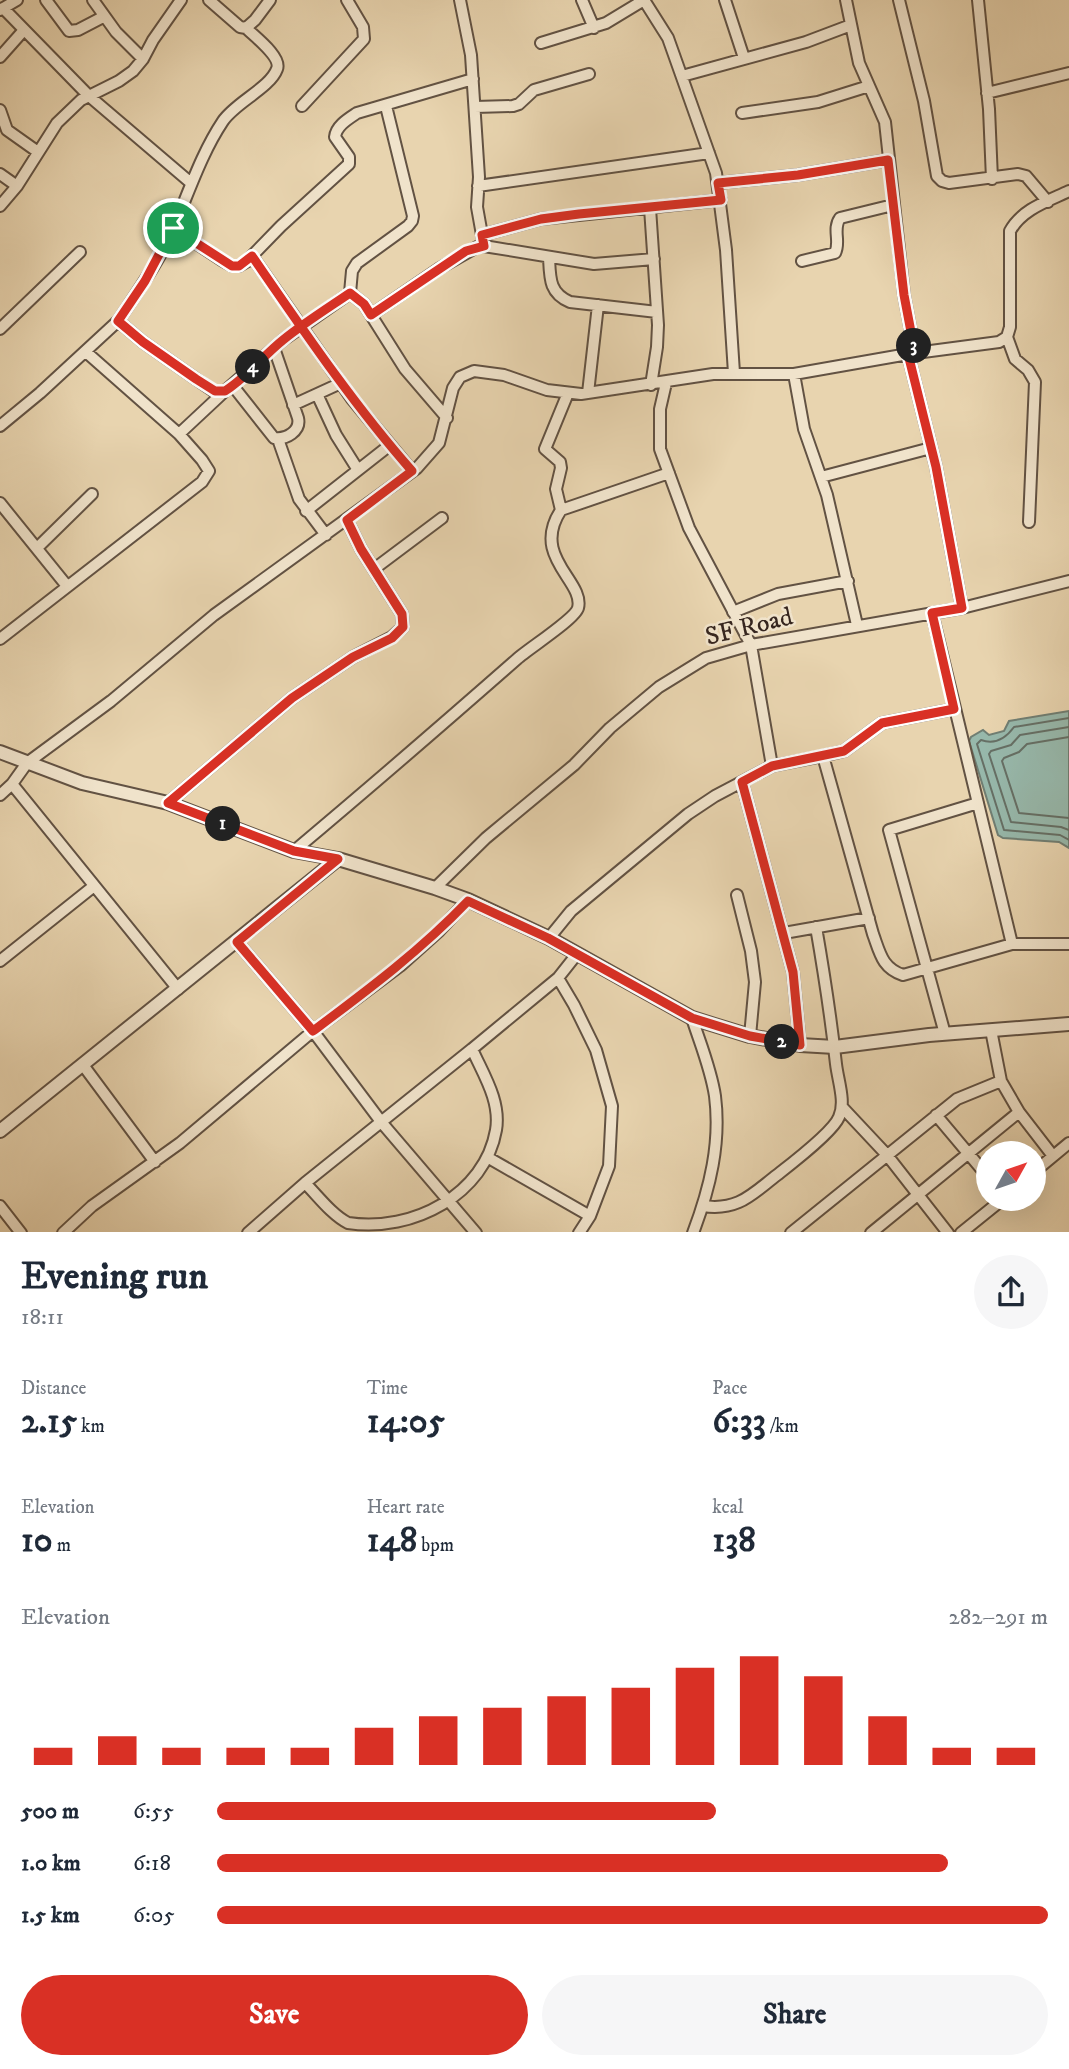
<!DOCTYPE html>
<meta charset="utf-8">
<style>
:root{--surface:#fff;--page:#f6f6f7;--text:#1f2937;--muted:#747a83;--accent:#d93025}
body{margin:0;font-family:"IM FELL DW Pica",serif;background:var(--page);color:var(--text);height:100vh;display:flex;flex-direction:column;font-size:26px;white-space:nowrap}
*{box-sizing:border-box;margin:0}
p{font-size:23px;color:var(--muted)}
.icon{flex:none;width:38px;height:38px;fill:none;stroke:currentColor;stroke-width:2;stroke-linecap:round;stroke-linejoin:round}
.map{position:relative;height:1232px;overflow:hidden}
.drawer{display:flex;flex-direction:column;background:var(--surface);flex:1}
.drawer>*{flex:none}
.needle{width:46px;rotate:50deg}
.tools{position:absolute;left:976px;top:1141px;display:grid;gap:14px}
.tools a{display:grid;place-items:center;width:70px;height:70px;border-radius:50%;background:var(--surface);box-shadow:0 7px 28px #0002;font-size:35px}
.pin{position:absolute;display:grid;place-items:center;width:60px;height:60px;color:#fff;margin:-30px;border:4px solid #fff;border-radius:50%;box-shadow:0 2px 7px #0007}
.km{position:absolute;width:35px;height:35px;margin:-18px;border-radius:50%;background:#222;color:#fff;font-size:19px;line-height:35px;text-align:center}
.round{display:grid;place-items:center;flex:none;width:74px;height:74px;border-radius:37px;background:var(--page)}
.head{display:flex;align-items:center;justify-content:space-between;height:119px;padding:0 21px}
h1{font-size:38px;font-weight:700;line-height:52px}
.figures{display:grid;grid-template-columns:repeat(3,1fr);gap:10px;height:119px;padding:7px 21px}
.figures div{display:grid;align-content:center}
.figures b{font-size:35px;font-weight:700}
.figures small{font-size:19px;font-weight:400}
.figures p{font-size:19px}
.chart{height:196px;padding:14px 21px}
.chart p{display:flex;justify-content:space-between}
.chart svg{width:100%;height:126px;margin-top:7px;stroke:var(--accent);stroke-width:6}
.primary-button{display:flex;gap:14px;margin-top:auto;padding:14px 21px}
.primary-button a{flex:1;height:80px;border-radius:42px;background:var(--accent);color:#fff;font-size:28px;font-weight:700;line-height:80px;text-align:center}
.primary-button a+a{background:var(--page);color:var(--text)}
ul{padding:0 21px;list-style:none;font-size:23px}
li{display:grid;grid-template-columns:112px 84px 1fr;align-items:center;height:52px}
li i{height:18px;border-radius:9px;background:var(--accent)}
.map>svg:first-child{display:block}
</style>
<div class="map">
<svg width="1069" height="1233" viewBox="0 0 1069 1233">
<rect width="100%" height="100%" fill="#e8d4af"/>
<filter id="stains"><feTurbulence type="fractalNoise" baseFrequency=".00286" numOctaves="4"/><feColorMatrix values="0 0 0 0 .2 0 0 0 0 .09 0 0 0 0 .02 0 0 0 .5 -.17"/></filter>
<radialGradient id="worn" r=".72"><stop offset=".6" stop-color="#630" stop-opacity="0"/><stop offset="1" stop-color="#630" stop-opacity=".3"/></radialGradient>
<path fill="#97b8ab" stroke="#707e73" stroke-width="2" d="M1069,711V848L1059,842L1003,838L998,835L969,741L971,737L983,730L989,735L1004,731L1009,721Z"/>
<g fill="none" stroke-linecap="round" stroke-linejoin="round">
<path stroke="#666f65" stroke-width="2" d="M1069,718L1014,727C1006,738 995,745 981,740L977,744L1004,830L1060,835L1069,840
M1069,727L1020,735L1011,745L991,751L989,754L1011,822L1061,827L1069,830
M1069,737L1027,744L1019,752L1004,758L1002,761L1019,813L1069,818"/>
<defs>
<path id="minor" d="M46,0L69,31L78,30L103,17
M93,0L116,32L143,59
M209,0L240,27L246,28L255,20L270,0
M460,0L471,55L479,177L477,207L484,246
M582,0L594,28
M644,0L668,38L716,173L726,250L734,373
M725,0L744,58
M846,0L859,63L885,122L904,295L915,353
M899,0L924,101L937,176L942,181L949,183L1018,174L1026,176L1048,202
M978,0L989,109L992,179
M3,8L89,96L191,183
M0,10L17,0
M246,28C254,36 282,57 277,69C270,88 236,102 223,121C197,160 185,206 164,248C151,273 134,297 118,321L143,342L196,379L215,392L225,391L283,340L350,293L364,304L405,369L447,418
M541,43L606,23L644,0
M0,57L24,30
M682,76L806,42L851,25
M987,93L1069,73
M302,106L364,39L363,27L347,0
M475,107L513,106L519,104L534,90L589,74
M0,110L7,130L38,152
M742,113L818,102L869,86
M0,174L17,186
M718,183L798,175L888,160
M478,186L709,153
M0,206L17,186L57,123L81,100L119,81L133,71L143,59L153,40L181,0
M650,208L658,325L657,347L651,385
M173,228L223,261L232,266H239L246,262L281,226L349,164V157L335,137C336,126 348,119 357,113L473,79
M482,235L541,219L721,200
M252,256L352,399L412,471
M549,257C550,278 549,293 570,302L657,312
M802,261L835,253C841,242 832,229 840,218L893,205
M350,293L352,271L357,263L408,226L412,221L413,216L386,106
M371,315L440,268L477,247L484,246L594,264L654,259
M0,329L80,252
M1007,337L1015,359L1028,370L1035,382L1029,522
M908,354L936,467L962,608
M794,374L804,429L827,495L857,625
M666,383L660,409V449L689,528L751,645L772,766
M233,386L274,438C286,440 301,431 298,418L274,348
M588,393L598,305
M317,394L336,435L358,470
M293,405L341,383
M0,426L40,393L118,321
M179,434L225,391
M278,439L299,499L326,535
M821,477L931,448
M0,503L67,586
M561,510L556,489L561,468L560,462L545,449L568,393
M306,511L390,445
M37,548L92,494
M374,569L442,518
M733,612L778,594L848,581
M932,613L1012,944
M0,639L202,482L209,471L202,460L179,434L86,352
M823,756L844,751L882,723L954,709
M742,782L793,972L800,1045
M12,784L178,989
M0,795L12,784L27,763L111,701L214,615L417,468L439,443L453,388L460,377L474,371L504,375L547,390L581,394L713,374H794L908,354L999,342L1007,337L1010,327V231C1022,209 1048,201 1069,191
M168,803L292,698L353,657L392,637L403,627L402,614L361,549L347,520
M294,851C369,788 443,724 517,659C528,649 575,619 578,608C585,581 530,557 561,510L669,473
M435,888L486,838L574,765L610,728L659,687L706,658L751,645L962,608L1069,581
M737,895L751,951L755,982L750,1036
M784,933L869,918
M549,938L571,911L688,814L715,796L772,766L823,756L873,934C880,953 882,968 903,975L1012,944H1069
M237,942L313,1031L382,1123L476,1233
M0,961L94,886
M558,978L574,1005L596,1050L612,1106L609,1166L590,1216L579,1233
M692,1018C700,1043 711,1069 715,1096C721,1143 710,1188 693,1233
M945,1034L889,830L978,803
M83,1065L155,1162
M842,1107L887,1155L948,1233
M1019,1112L1053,1156
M936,1115L989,1178
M487,1157L590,1216
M1034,1172L1069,1143
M305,1183L472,1049
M0,1206L21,1233
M703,1206C738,1211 751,1195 777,1175C791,1164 833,1132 839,1117C846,1102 838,1081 836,1064C831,1019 824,973 816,927
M63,1233L92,1206L180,1143L313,1031L400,966L439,931L468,900
M248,1233L305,1183C318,1196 332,1215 348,1223C413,1233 485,1194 496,1130C501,1101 483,1074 472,1049L558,978L577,954
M791,1233L957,1099L1001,1081
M871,1233L1019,1112L1001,1081L991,1030
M961,1233L1003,1199"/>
<path id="tertiary" d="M0,752L82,783L168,803L294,851L338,859L435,888L468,900L549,938L692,1018L750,1036L800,1045L835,1047L929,1035L1069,1024
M0,1131L338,859"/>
</defs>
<use href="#minor" stroke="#625243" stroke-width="14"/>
<use href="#tertiary" stroke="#625243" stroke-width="16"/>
<use href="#minor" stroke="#f0e3cb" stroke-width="10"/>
<use href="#tertiary" stroke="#f0e3cb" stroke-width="12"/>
</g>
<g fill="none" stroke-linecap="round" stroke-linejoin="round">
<defs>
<path id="route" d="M173,228L232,266H239L252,256C303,330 353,404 412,471L347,520L361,549L402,614L403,627L392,638L353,657L292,698L168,803L294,851L338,859L237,942L313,1031C369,989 420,951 468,901L548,938L692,1018L750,1036L800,1045L793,972L742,782L772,766L844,751L882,723L954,709L932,613L962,608L936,467L908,354L915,353L904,295L888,160L798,175L718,183L721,200L579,214L541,219L482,235L484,246L466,251L371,315L364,304L350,293C328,308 304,323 283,340C263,356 247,377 225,391H215L196,379L143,342L118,321L145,281L173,228"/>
</defs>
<use href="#route" stroke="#fff" stroke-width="14"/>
<use href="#route" stroke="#d93025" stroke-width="9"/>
</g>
<g text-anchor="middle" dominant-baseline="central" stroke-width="5" stroke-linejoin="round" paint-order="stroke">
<g font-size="26" fill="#36261f" stroke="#f0e3cb">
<text transform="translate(749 627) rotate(-14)">SF Road</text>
</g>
</g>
<rect width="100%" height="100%" filter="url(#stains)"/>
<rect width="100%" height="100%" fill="url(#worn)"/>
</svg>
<div class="tools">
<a><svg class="needle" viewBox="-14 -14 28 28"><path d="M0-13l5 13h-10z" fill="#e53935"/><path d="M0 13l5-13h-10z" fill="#747a83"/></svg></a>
</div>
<div class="pin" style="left:173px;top:228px;background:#1e9e55"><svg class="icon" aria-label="arrive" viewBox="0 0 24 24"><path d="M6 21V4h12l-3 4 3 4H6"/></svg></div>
<b class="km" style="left:223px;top:824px">1</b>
<b class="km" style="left:782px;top:1042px">2</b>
<b class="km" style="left:914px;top:346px">3</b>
<b class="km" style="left:253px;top:367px">4</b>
</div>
<section class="drawer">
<div class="head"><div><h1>Evening run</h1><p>18:11</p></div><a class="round"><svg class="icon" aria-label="share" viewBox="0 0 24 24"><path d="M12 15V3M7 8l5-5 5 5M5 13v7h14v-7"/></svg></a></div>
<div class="figures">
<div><p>Distance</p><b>2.15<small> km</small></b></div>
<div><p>Time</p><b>14:05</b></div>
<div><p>Pace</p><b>6:33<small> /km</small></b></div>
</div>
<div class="figures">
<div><p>Elevation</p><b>10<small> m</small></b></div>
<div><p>Heart rate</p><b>148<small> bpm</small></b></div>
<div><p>kcal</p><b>138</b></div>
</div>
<div class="chart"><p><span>Elevation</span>282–291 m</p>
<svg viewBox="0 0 160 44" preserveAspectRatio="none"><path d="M5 44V38M15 44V34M25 44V38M35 44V38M45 44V38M55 44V31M65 44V27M75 44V24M85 44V20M95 44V17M105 44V10M115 44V6M125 44V13M135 44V27M145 44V38M155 44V38"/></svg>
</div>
<ul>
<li><b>500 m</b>6:55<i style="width:60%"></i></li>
<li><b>1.0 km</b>6:18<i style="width:88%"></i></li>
<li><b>1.5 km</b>6:05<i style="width:100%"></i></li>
</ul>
<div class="primary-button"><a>Save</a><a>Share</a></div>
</section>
